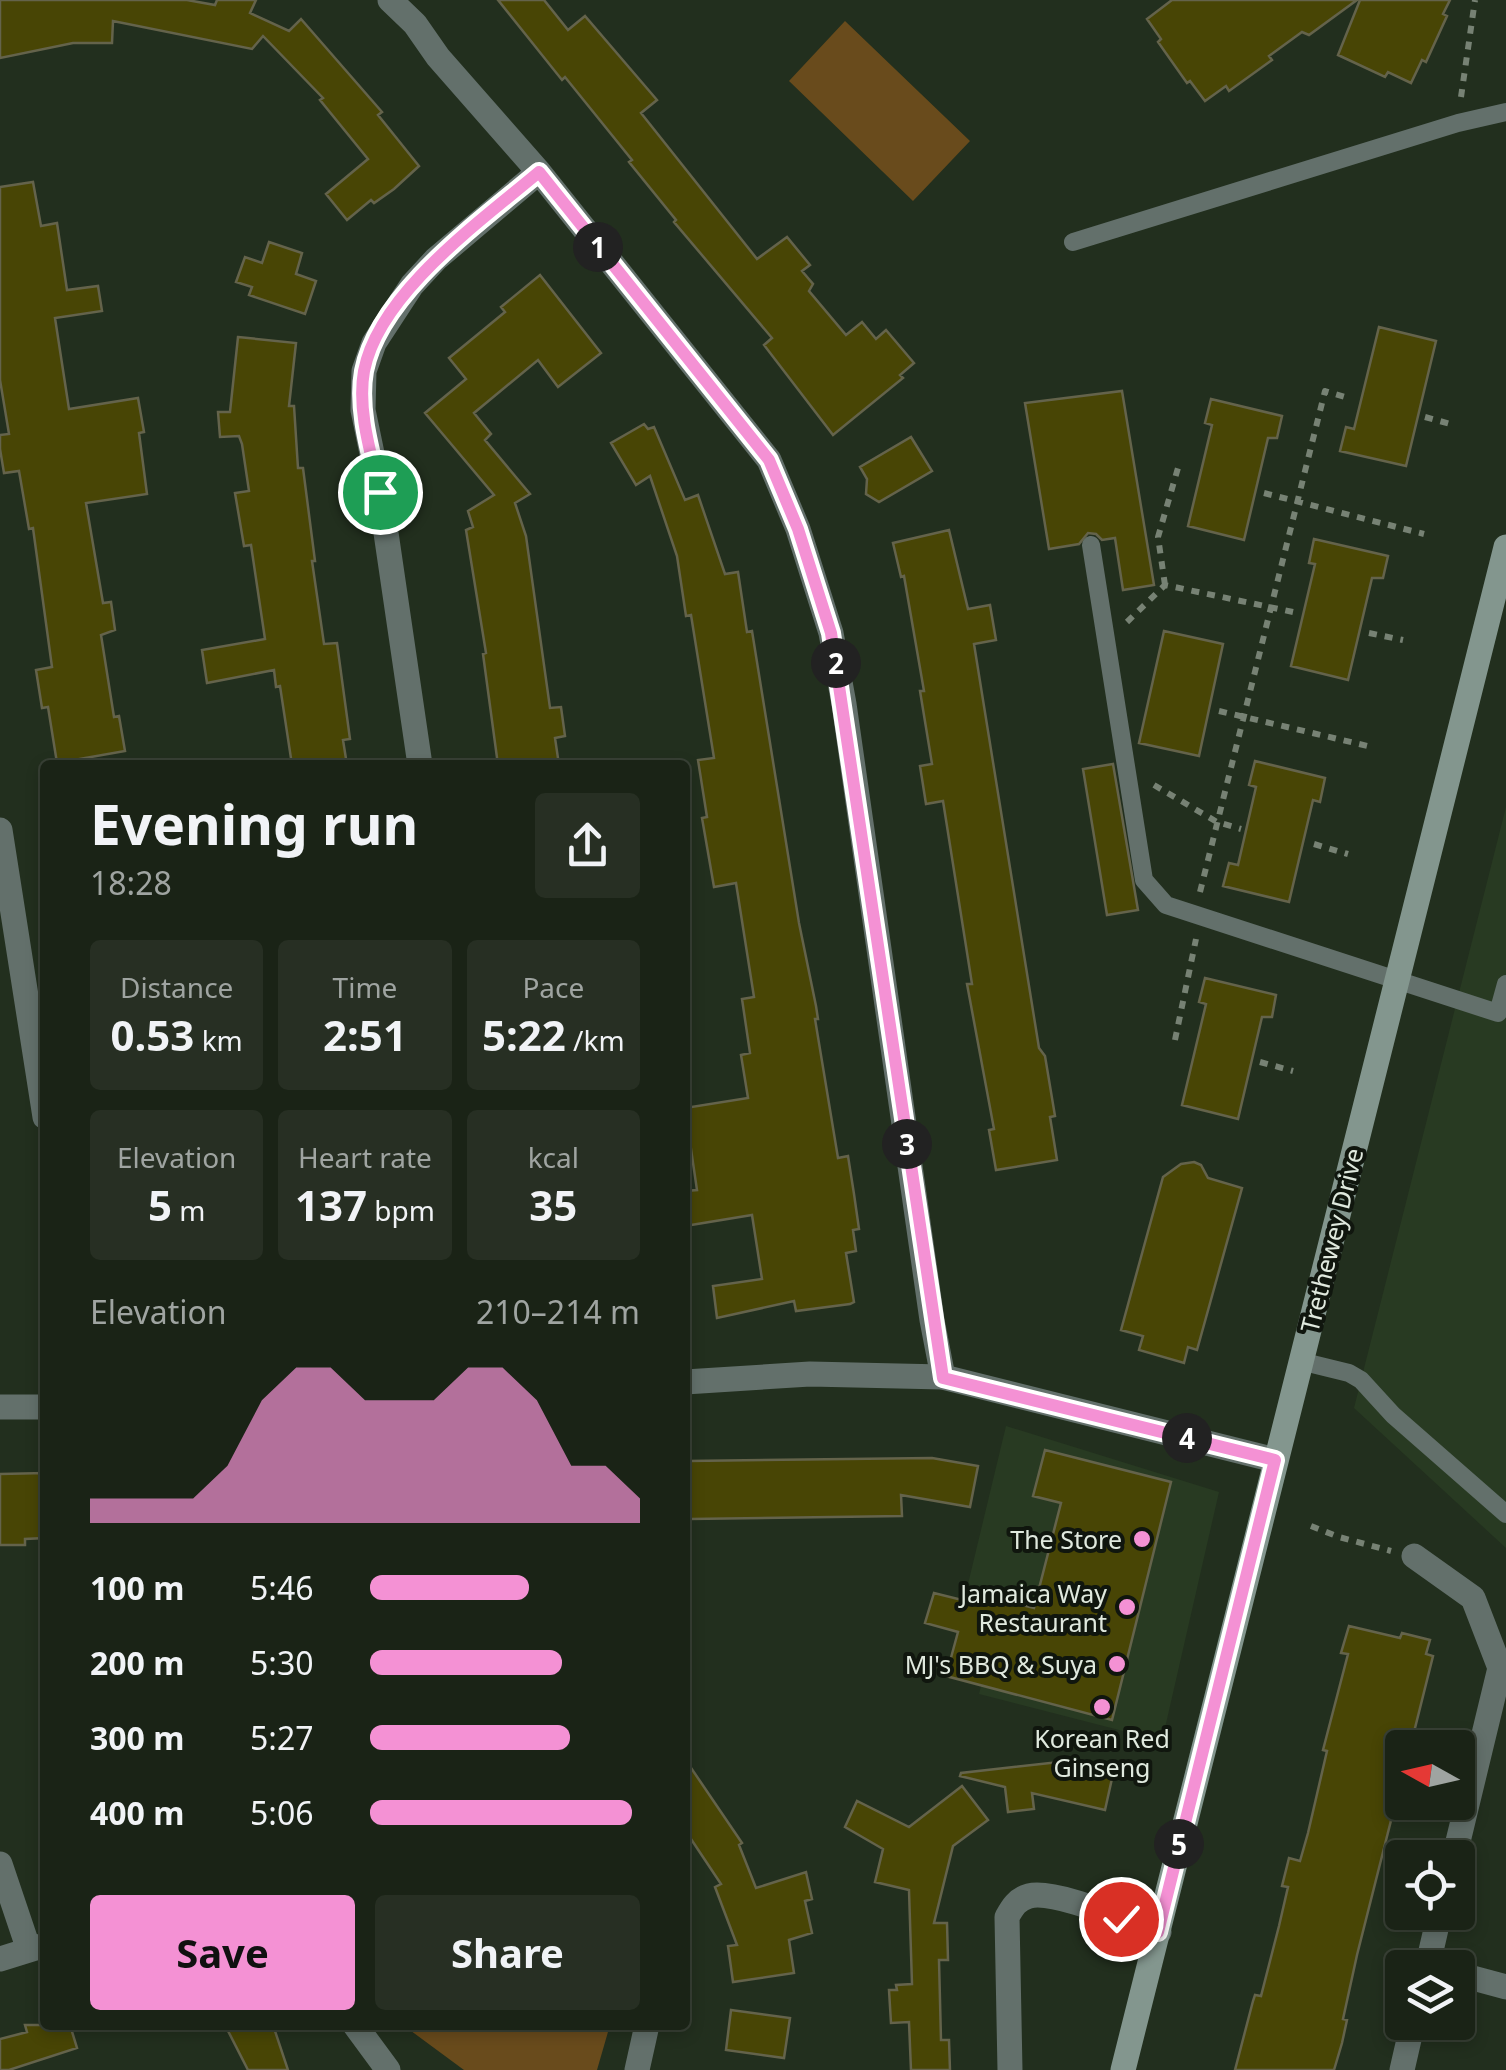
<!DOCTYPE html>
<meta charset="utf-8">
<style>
:root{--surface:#1a2316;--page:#272f23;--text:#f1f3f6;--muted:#9fa4a1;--line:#384035;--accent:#f491d4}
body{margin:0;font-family:"Noto Sans",sans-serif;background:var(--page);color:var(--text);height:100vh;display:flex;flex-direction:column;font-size:38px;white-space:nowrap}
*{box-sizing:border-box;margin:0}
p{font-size:32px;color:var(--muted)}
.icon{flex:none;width:55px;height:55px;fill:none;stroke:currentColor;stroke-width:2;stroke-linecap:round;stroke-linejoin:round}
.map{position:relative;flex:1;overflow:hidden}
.side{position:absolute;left:40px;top:760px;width:650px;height:1270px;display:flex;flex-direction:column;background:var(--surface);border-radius:10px;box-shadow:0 5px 15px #0003,0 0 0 2px var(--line)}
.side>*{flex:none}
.needle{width:65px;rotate:278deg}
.buttons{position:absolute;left:1385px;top:1730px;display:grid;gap:20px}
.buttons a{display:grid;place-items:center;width:90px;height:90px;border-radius:10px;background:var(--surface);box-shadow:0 5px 15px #0003,0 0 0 2px var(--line);font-size:50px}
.pin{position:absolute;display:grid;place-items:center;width:85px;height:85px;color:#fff;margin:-42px;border:5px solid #fff;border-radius:50%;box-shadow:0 2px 10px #0007}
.km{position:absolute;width:50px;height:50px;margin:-25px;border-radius:50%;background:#222;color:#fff;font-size:28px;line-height:50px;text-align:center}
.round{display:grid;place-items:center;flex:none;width:105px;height:105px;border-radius:10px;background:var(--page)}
.overview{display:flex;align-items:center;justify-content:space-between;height:170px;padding:0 50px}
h1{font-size:55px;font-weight:700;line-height:75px}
.figures{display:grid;grid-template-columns:repeat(3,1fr);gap:15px;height:170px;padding:10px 50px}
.figures div{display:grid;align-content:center;border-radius:10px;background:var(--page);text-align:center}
.figures b{font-size:42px;font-weight:700}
.figures small{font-size:28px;font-weight:400}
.figures p{font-size:28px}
.chart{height:280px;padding:20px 50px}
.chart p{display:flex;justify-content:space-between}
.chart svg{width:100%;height:180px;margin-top:10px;fill:var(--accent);opacity:.7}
.primary-button{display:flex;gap:20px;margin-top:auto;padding:20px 50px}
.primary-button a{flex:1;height:115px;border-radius:10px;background:var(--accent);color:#111;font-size:40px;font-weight:700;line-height:115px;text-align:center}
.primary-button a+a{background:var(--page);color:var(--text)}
ul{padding:0 50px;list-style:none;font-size:32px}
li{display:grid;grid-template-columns:160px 120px 1fr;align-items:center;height:75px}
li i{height:25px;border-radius:12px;background:var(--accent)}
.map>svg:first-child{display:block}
</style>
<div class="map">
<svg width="1506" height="2070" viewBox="0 0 1506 2070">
<rect width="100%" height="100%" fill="#222f1e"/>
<path fill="#283a22" d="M1506,807V1548L1354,1408Z
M1006,1426L1219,1492L1162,1741L979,1694L1003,1596L968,1584Z"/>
<path fill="#694b1c" d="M845,21L970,141L913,201L789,81Z
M403,2025H610L597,2070H464Z"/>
<path fill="#484505" stroke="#64634b" stroke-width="2.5" d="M0,0H187L215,5L217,0H256L250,13L289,31L301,19L382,112L378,115L419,166L394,189L374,203L371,200L347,220L326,194L368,159L320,100L323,98L263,36L252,49L113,21L112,43H73L0,58Z
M498,0H544L568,30L585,16L657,100L641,113L757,259L787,237L810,265L802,271L813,284L809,291L846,335L862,322L876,339L886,330L914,363L900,375L903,378L833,435L764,345L772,338L674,222L676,220L629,162L632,160L565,77L562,80Z
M1172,0H1357L1309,35L1302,32L1269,56L1272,60L1229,91L1226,86L1205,101L1190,81L1187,83L1158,42L1161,39L1147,19Z
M1360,0H1450L1443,14L1447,16L1426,62L1422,60L1411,83L1388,72L1385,77L1338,55Z
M33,182L41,226L57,223L67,290L98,286L102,311L55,318L69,409L138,398L144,432L139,433L147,494L86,503L103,603L111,602L115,630L101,635L114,717L119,716L125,751L57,763L48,707L42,708L36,670L52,667L33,528L29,529L19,471L4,473L0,449V435L9,434L0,380V187Z
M269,242L302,253L296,274L316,281L305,314L249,295L252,287L236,282L245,257L262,263Z
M540,275L601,353L558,387L538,360L474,413L491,434L485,440L530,494L515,503L526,536L550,708L561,707L565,736L555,738L559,765H498L483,654L486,653L466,530L473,527L468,511L494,495L425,413L466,379L449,358L505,312L501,307Z
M1379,327L1436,341L1406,466L1340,451L1346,427L1354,429Z
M238,337L296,343L289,406H294L298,468H303L315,561H312L324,644L337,643L350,739L343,740L347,765H292L280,686L276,687L274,670L207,683L202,650L265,639L251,545L244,546L235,493L249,491L242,444L239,436L220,437L218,412H230Z
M1122,391L1154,585L1123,590L1115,538L1102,540L1096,534L1088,533L1079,544L1049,549L1025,403Z
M1211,399L1282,416L1277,438H1268L1244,540L1188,526L1212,425L1205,423Z
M644,424L648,429L654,427L685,500L698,495L725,574L738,572L747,632L752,631L799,923L816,1006L818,1019H815L838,1158L848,1156L854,1194L859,1229L853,1230L856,1251L846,1253L854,1302L850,1304L796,1311L794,1301L717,1318L713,1286L762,1279L752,1215L685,1226V1191L697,1190L685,1108L748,1098L741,1055L750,1053L742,999L754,997L736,883L714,887L702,818L707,817L698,760L714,758L691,615L686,616L677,556L650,476L636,485L611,443Z
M911,437L932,471L879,502L866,494L867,479L860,467Z
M949,530L968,609L990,605L996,640L974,644L1039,1048L1045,1056L1055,1116L1050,1117L1057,1160L996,1170L989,1130L994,1129L967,984H972L943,801L926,804L920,766L932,764L920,691H924L904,576L901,577L893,543Z
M1314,539L1388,556L1383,578H1372L1348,680L1291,666L1315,564L1309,563Z
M1164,631L1223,644L1199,756L1139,743Z
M1255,761L1325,778L1320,802L1313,800L1289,902L1223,886L1229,863L1238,865L1256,787L1249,785Z
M1113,764L1138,910L1107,915L1083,769Z
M1205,978L1276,995L1272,1017H1262L1238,1119L1182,1105L1206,1004L1199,1002Z
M1194,1162L1201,1165L1208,1178L1242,1188L1197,1350L1188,1347L1184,1363L1139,1350L1143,1336L1121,1330L1163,1177L1181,1164Z
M1045,1450L1171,1482L1112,1720L946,1676L958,1632L925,1623L934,1593L966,1601L968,1591L1034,1608L1061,1503L1033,1496Z
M932,1458L978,1466L970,1507L901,1495L902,1516L690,1519L688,1461Z
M45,1473V1538L25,1539V1545H0V1474Z
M1349,1626L1400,1638L1402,1633L1430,1640L1426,1654L1433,1656L1410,1748H1402V1777L1357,1955L1343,2019L1347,2020L1342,2043L1334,2070H1235L1253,2001L1255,1995L1261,1996L1279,1926L1288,1887L1282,1886L1289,1858L1300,1861L1308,1833L1327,1751L1323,1750L1348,1654L1341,1653Z
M685,1759L742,1843L739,1845L756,1888L806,1872L812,1899L805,1901L812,1933L789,1940L794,1973L733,1982L728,1946L737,1945L715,1887L721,1884L685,1830Z
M1059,1762L1113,1774L1105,1810L1032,1793L1034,1809L1008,1812L1005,1787L960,1776L961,1773Z
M962,1786L988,1820L953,1846L934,1923H947L948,1960H939L941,2040H949L950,2070H911L909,2022L891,2023L889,1990H897L896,1985L912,1984L909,1890L875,1882L883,1849L845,1827L857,1801L909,1827Z
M731,2010L790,2018L784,2058L726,2050Z
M25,2025H70L77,2048L9,2070H0V2039L27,2032Z
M225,2025H273L288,2070H248Z"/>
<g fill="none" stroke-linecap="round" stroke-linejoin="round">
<path stroke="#778274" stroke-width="6" stroke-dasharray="8 8" stroke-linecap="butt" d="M1461,97L1475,0
M1425,417L1454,425
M1264,493L1424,534
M1165,585L1158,537L1180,461
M1127,622L1165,585L1293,612
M1369,633L1403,640
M1219,711L1372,747
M1154,785L1217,822L1241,829
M1314,844L1348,854
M1200,892L1325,391L1345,397
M1175,1040L1196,939
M1260,1062L1293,1071
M1311,1526L1339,1537L1391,1551"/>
<path stroke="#63706b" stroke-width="18" d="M1073,242L1458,123L1506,112
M1091,545L1144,880L1166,905L1498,1013L1506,984
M1300,1361L1349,1373L1361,1380L1393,1415L1506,1514"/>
<path stroke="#63706b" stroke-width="25" d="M390,0L415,24L438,57L539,172L769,460L798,529L831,633L844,704L932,1320L943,1377
M420,765L380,492L363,410L364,371L374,343L412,285L436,259L539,172
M0,830L45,1117
M1414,1556L1473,1598L1500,1668L1454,1858
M0,1864L29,1950
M0,1959L45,1945
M1427,1968L1440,1912
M1458,1974L1506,1987
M355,2025L388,2070
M637,2070L647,2025
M1010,2070L1007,1917C1012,1908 1017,1899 1029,1896C1055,1889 1131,1923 1159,1932
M1402,2070L1413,2022"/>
<path stroke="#63706b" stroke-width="25" d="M685,1382L810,1374L943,1377L1275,1460
M0,1407H45"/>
<path stroke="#83968e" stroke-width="25" d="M1123,2070L1506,547"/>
</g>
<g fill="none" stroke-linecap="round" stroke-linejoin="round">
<defs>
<path id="route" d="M380,492C371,454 357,410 364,371C379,293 481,221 539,172L769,460L798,529L831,633L943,1378L1275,1460L1158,1932L1121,1919"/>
</defs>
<use href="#route" stroke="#fff" stroke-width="20"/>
<use href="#route" stroke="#f491d4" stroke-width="12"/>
</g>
<g fill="#f491d4" stroke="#10160e" stroke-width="4">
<circle cx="1142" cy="1539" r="10"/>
<circle cx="1127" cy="1607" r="10"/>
<circle cx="1117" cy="1664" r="10"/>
<circle cx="1102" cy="1707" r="10"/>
</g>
<g text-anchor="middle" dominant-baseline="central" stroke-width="8" stroke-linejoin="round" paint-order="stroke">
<g font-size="25" fill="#e0e9de" stroke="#10160e">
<text transform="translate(1331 1240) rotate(-76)">Trethewey Drive</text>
</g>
<g font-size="25" fill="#e0e9de" stroke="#10160e" text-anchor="end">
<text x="1122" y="1539">The Store</text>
<text x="1107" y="1593">Jamaica Way<tspan x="1107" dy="29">Restaurant</tspan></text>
<text x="1097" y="1664">MJ's BBQ &amp; Suya</text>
<text x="1102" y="1738" text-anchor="middle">Korean Red<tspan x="1102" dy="29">Ginseng</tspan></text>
</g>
</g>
</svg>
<div class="buttons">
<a><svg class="needle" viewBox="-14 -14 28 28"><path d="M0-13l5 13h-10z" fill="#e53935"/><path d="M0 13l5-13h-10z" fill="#9fa4a1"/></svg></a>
<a><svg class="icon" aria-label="locate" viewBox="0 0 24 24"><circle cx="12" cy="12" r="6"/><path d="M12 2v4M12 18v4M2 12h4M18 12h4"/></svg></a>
<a><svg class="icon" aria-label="layers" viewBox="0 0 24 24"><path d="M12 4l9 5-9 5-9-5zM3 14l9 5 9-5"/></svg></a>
</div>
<div class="pin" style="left:380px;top:492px;background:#1e9e55"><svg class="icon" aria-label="arrive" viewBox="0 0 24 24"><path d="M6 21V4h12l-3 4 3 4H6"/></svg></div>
<div class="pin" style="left:1121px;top:1919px;background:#d93025"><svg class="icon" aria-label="check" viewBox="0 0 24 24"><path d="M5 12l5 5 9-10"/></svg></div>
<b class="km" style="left:598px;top:247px">1</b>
<b class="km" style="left:836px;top:663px">2</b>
<b class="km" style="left:907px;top:1144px">3</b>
<b class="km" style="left:1187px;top:1438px">4</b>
<b class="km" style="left:1179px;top:1844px">5</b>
<section class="side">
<div class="overview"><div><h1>Evening run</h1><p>18:28</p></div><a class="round"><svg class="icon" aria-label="share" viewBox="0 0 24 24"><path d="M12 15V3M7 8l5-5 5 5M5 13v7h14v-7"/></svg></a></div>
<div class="figures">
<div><p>Distance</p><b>0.53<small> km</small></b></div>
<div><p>Time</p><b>2:51</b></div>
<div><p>Pace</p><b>5:22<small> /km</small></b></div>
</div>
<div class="figures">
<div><p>Elevation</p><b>5<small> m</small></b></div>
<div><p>Heart rate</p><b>137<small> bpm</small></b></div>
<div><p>kcal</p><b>35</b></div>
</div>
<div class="chart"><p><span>Elevation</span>210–214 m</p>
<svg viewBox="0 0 160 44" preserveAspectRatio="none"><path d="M0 44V38L10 38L20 38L30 38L40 30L50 14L60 6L70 6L80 14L90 14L100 14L110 6L120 6L130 14L140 30L150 30L160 38V44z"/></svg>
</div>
<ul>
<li><b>100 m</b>5:46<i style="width:59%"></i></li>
<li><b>200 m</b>5:30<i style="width:71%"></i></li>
<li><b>300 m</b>5:27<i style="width:74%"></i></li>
<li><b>400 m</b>5:06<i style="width:97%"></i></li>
</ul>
<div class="primary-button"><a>Save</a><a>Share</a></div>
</section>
</div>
